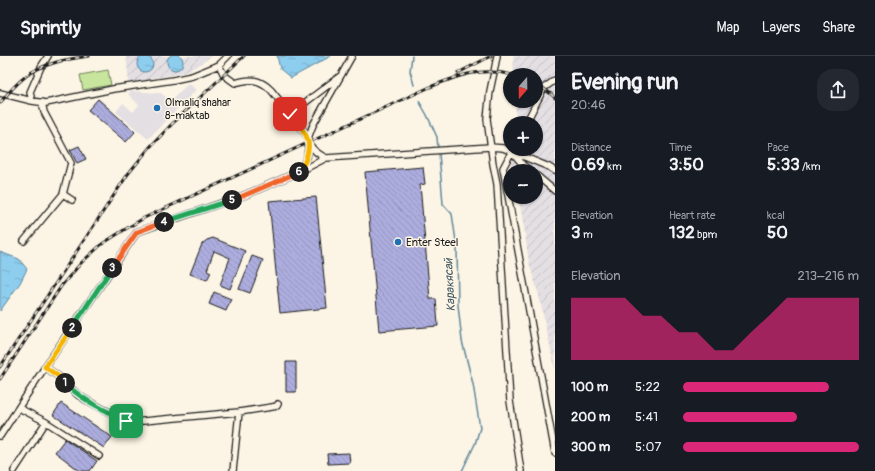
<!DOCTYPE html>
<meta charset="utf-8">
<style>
:root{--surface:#171b24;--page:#242831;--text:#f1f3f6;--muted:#9ea1a6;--line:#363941;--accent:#db2777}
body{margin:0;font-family:Pangolin,sans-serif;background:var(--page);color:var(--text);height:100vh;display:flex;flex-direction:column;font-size:15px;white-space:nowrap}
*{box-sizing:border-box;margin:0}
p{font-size:13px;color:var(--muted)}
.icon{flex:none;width:22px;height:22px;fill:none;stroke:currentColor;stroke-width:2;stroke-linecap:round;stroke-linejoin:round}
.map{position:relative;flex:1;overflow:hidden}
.panel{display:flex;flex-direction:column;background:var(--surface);width:320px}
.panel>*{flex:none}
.needle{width:26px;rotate:200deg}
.tools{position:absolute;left:503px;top:12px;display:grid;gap:8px}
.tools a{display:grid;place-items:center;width:40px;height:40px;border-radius:50%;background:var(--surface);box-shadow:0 1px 3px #0004;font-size:20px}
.pin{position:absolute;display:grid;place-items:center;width:34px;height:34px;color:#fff;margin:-17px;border-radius:8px;box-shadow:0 2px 6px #0006}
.km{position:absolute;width:20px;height:20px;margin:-10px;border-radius:50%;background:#222;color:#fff;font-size:11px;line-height:20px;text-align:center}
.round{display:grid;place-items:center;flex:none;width:42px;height:42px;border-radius:16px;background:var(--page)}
.summary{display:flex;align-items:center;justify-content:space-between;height:68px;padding:0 16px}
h1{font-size:22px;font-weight:700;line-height:30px}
.figures{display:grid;grid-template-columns:repeat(3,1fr);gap:6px;height:68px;padding:4px 16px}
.figures div{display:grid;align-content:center}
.figures b{font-size:17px;font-weight:700}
.figures small{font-size:11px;font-weight:400}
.figures p{font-size:11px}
.chart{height:112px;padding:8px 16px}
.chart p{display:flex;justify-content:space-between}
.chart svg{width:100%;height:72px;margin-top:4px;fill:var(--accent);opacity:.7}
ul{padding:0 16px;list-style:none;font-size:13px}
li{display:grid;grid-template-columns:64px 48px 1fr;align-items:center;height:30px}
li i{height:10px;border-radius:5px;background:var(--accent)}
header{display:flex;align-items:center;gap:24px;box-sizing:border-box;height:56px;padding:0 20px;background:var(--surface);border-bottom:1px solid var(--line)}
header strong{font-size:19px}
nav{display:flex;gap:22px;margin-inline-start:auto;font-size:14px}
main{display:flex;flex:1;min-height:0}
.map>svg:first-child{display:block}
</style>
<header>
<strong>Sprintly</strong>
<nav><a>Map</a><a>Layers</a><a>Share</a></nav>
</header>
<main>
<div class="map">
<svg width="555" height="415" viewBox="0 0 555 415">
<defs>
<pattern id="industrial-furrows" width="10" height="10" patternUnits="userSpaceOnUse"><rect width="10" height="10" fill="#e4dfe3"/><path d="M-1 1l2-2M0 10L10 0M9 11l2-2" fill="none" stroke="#c3bfc2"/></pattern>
<pattern id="water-ripples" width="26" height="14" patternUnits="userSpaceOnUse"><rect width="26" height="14" fill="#8dcdee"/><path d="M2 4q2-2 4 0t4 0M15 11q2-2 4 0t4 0" fill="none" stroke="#79afcc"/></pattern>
<pattern id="building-back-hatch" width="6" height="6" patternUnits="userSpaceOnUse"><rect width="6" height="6" fill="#acadde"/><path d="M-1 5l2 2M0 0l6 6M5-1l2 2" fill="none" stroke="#9394be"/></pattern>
</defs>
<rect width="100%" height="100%" fill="#fcf5e5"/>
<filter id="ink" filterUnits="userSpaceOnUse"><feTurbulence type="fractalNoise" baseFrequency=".025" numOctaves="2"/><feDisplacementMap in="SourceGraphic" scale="8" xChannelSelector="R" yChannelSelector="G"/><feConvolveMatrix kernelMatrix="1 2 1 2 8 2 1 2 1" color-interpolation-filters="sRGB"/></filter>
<g filter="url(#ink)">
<path fill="#e4dfe3" d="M189,27L196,34L148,83L116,56L123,47L133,56L139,49L128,38L131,35L161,37L170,45Z"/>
<path fill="url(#industrial-furrows)" d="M126,0H211L202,7L186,16L129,27Z
M513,0H555V314L539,240L529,207L523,165L518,141H536V115H513L511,110L513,93H536V67H515L516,45H536V19H514Z"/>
<path fill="#c7e59d" stroke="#72805c" d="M108,14L111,29L83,34L80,19Z"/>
<path fill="url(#water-ripples)" stroke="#60869a" d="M167 6a8 8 0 1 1 16 0a8 8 0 1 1-16 0Z
M277,0H331L291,22L280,13Z
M137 8a8 8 0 1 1 16 0a8 8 0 1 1-16 0Z
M0,196L19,203L27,213L20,227L0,255Z"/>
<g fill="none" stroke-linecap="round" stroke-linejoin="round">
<path stroke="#60869a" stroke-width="1.5" d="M412,0L410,15L414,29
M419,45L427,59L437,81L438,93
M439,97L443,148L452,158L457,192L458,249L462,285L473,328L480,372L475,388L462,415"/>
</g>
<path fill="url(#building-back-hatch)" stroke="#1c1c1c" d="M98,43L135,76L126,86L88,54Z
M79,90L86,103L77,107L70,94Z
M423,111L425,128L420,129L430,243H436L438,270L379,275L365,116Z
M316,141L327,252L280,257L269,145Z
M213,182L245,195L230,233L220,229L230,202L214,195L207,214L211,216L207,224L190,218L202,188L207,184Z
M252,200L263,204L250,237L239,233Z
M214,236L231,243L226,255L209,248Z
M286,306H296V336H286Z
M61,347L112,381L104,392L53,359Z
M65,383L97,405L90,415H80L55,396Z
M349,397L350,407L328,408L327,398Z"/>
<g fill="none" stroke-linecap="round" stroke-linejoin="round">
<defs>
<path id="minor" d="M497,0L494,16L490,35L487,63L493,108L497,128L510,345L521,415
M219,9L224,19L235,27C250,22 260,23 271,34L301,71L308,82L309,86L307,101L301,115
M0,37L32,45L46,47L113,33L173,24L192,20L219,9L228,0
M32,45L30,36L41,11L48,0
M290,58L339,21
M526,67L544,32L555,24
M308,82L313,69L352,0
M309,87C313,95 319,98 326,102
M513,93L503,112L555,397
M513,97L524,110L531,115
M536,119L555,135
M63,138L72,144
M24,185L63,138L71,107L44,56L42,46
M45,311L58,320L78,339L88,345L126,365L133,366L239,356L272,351L277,350L278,348
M19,352L46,366L99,400
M0,380L45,311L137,176L245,139L301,115L326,102L490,91L503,92L549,111L555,115
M14,415L46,366
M233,415L239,356"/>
</defs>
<use href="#minor" stroke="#1c1c1c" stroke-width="8"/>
<use href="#minor" stroke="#fcf5e5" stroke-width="5.5"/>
<defs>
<path id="rail" d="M458,17L491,0
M536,27L551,38L555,42
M0,47C8,37 16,28 26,20C44,7 67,3 89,0
M0,311L128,118L150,91L171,69L244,0
M0,323L62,229L81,207L102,188L124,174L144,162L430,31C460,19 480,11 513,19"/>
</defs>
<use href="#rail" stroke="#1c1c1c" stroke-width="3"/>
<use href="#rail" stroke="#fcf5e5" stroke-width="1.5" stroke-dasharray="4.5" stroke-linecap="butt"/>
</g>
</g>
<g fill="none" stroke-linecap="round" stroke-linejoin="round" filter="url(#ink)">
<defs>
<path id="split-1" d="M65,327C83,345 103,353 126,365"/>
<path id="split-2" d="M65,327L58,320L45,311L72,272"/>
<path id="split-3" d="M72,272L112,212"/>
<path id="split-4" d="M112,212L137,176L164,166"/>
<path id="split-5" d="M164,166L232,144"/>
<path id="split-6" d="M232,144L245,139L299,116"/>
<path id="split-7" d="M290,58C310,82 314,86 301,115L299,116"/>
</defs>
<use href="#split-1" stroke="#fff" stroke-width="8"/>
<use href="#split-2" stroke="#fff" stroke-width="8"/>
<use href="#split-3" stroke="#fff" stroke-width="8"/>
<use href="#split-4" stroke="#fff" stroke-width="8"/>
<use href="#split-5" stroke="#fff" stroke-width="8"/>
<use href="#split-6" stroke="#fff" stroke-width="8"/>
<use href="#split-7" stroke="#fff" stroke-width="8"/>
<use href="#split-1" stroke="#22a559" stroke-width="5"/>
<use href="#split-2" stroke="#f5b400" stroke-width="5"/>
<use href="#split-3" stroke="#22a559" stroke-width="5"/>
<use href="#split-4" stroke="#f0652b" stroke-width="5"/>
<use href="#split-5" stroke="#22a559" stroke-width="5"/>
<use href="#split-6" stroke="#f0652b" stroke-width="5"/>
<use href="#split-7" stroke="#f5b400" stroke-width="5"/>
</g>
<g fill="#1f6fb2" stroke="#fcf5e5" stroke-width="1.5">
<circle cx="157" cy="52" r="4"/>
<circle cx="398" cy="186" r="4"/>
</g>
<g text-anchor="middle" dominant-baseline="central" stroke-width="3" stroke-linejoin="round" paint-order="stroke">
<g font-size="11" fill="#1c1c1c" stroke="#fcf5e5" text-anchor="start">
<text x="165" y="46">Olmaliq shahar<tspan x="165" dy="13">8-maktab</tspan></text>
<text x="406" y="186">Enter Steel</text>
</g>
<g font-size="12" font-style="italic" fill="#445a66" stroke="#fcf5e5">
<text transform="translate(450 229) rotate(-93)">Каракясай</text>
</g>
</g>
</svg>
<div class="tools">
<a><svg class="needle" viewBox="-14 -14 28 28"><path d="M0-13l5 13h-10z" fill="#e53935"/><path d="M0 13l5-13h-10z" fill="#9ea1a6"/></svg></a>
<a>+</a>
<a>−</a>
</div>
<div class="pin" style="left:126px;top:365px;background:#1e9e55"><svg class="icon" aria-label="arrive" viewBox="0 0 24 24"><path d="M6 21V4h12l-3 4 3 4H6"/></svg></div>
<div class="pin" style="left:290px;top:58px;background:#d93025"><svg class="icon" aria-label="check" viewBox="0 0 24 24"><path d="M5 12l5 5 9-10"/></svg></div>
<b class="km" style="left:65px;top:327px">1</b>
<b class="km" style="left:72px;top:272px">2</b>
<b class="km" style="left:112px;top:212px">3</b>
<b class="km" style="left:164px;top:166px">4</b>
<b class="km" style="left:232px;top:144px">5</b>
<b class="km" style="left:299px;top:116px">6</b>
</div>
<section class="panel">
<div class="summary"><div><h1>Evening run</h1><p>20:46</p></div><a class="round"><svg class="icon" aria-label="share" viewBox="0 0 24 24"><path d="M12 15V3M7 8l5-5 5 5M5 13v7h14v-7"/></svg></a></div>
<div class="figures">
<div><p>Distance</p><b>0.69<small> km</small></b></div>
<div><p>Time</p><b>3:50</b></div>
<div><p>Pace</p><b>5:33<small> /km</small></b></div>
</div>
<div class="figures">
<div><p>Elevation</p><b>3<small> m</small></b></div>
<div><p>Heart rate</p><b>132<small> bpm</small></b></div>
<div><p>kcal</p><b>50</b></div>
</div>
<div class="chart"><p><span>Elevation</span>213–216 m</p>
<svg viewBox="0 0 160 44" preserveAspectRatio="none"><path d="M0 44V6L10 6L20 6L30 6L40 17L50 17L60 27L70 27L80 38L90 38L100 27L110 17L120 6L130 6L140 6L150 6L160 6V44z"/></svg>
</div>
<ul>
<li><b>100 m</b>5:22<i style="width:83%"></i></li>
<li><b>200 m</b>5:41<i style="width:65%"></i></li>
<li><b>300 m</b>5:07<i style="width:100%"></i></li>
</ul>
</section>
</main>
